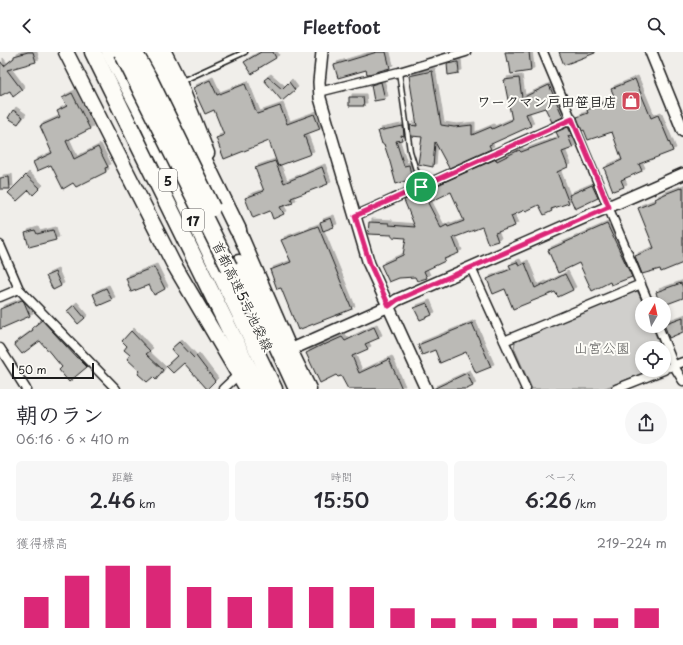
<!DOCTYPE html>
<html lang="ja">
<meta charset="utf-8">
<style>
:root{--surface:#fff;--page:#f7f7f7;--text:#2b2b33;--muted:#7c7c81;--accent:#db2777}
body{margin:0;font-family:"Playpen Sans","Klee One",sans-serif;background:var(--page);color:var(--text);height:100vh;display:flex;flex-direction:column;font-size:15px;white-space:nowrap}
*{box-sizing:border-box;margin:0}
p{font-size:13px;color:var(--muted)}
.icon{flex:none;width:22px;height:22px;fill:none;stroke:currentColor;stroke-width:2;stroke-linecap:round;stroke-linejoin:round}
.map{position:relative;height:337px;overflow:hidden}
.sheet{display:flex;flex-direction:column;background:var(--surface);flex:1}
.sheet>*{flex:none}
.needle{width:26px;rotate:9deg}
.controls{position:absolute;left:635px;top:245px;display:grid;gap:8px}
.controls a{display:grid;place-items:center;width:36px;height:36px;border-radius:50%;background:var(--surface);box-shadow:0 2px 6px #0003;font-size:20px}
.scale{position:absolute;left:12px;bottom:10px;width:82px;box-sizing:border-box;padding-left:4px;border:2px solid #1c1c1c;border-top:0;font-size:11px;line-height:14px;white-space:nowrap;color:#1c1c1c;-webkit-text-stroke:3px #fdfcf7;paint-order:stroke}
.pin{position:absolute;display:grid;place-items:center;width:34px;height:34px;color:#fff;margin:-17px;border:2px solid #fff;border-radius:50%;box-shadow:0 1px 4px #0007}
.round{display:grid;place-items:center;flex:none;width:42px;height:42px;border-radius:21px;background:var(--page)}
.headline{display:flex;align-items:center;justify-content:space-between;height:68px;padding:0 16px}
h1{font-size:22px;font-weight:600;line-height:30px}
.metrics{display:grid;grid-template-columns:repeat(3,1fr);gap:6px;height:68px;padding:4px 16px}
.metrics div{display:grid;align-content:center;border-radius:6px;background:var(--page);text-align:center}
.metrics b{font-size:20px;font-weight:600}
.metrics small{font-size:11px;font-weight:400}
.metrics p{font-size:11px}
.chart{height:112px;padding:8px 16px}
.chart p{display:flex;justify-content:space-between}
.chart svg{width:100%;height:72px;margin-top:4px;stroke:var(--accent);stroke-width:6}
header{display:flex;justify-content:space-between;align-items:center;height:52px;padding:0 16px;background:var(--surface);font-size:18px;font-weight:600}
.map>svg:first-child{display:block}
</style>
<header><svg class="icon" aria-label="back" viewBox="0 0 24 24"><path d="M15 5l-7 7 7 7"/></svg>Fleetfoot<svg class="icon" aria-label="search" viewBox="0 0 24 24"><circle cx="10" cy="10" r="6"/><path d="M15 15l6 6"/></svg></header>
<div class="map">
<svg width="683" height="337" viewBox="0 0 683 337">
<defs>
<filter id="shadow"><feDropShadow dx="3" dy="-3" stdDeviation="0" flood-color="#0004"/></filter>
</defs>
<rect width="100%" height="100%" fill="#f0eeea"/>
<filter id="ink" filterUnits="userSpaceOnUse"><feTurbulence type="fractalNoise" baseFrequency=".025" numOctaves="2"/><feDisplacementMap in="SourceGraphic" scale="8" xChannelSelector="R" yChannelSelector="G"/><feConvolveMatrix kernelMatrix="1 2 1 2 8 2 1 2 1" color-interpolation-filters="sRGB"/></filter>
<g filter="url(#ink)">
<path fill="#d0cfcc" stroke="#767674" d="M633,238L638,240L643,252H642V274H652L661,296H642V318H650L603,337H532L514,296L515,290Z"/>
<path fill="#bbbab6" stroke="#1c1c1c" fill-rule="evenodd" filter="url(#shadow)" d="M28,0H33L36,10L7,18L22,38L13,45L10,39L0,44V9L4,14L14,6V4Z
M261,0H273L276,6L259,16L260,17L252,22L244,10Z
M377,0H386L390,16L369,22H367L366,18L338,26L334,13Z
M505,0H529L531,19L511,22L509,9L507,10Z
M559,0H595V1L564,13Z
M458,10L459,21L448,23L447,12Z
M432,19L441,73L454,75L472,73V83L491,75L492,77L512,68L504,28L519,26L522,46L549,33L563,65L552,70L545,56L526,62L531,74L489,93L491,97L449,116L435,90L433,115L418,112L422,85L411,84L410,73L417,74L409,24Z
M268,25L282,37L289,30L295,38L282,49L264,28Z
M635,27L651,66L658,63L673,99L639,112L642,119L621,128L624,135L613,139L604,116L622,108L612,80L588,88L584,78L582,79L577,65L588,61L587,58L615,46L611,37Z
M210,28L217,43L245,32L257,62L280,54L287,72L314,62L320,77L304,83L311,102L278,114L269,89L224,107L216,86L224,83L214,58L205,62L193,36Z
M381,30L385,47L374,49L371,33Z
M72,41L90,77L66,89L74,107L98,95L108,115L105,116L106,120L76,135L73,131L63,137L51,113L37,119L33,110L52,101L40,74L60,65L57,59L67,54L62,46Z
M349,45H363L364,54H349Z
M13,58L23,65L18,72L8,66Z
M403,74L404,84L401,83L402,88L396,89L404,114L409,113L412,127L396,132L390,110L384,92H382L378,79Z
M568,75L572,83L568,84L573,96L562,100L568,115L557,120L569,151L551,157L552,159L544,163L539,153L526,159L525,158L511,164L515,174L495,181L498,189L488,192L482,175L453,186L459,201L444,207L445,209L424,219L427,226L417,229L415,225L399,226L389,230L381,213L403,203L406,186L392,185V183L368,182L369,170L389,171V173L415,175L404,148L496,107L497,109L519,98L521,100L559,86L556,80ZM451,140L464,169L448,175L447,173L441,176L428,151Z
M275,109L284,131L322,115L328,132L291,146L293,151L280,155L284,162L273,167L270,159L253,166L245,146L264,139L255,116Z
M26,123L40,136L33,143L29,138L17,149L8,141Z
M9,125L10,137H0V126Z
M592,133L598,146L575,157L569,143Z
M683,135V211L661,220L660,217L642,222L635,204L654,196L638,156L656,149L655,147L665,142Z
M331,166L334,175L323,179L320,170Z
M607,172L632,225L611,233L610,230L592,239L579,211L558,221L548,198Z
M318,174L352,257L298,278L281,236L277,237L270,218L291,210L281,188Z
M35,178L37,182L53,178L56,188L29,195L25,181Z
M517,210L519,214L525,211L535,236L543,232L544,233L565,222L573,238L558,245L555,240L513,257L505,237L493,242L487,227L511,217L509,213Z
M154,215L165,237L154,243L149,233L131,240L126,226Z
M55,220L61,234L53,238L46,224Z
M681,231L683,236V246L667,252H659L656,240Z
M106,236L112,248L98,254L93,242Z
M22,248L24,250L30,264L0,277V257Z
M427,251L432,263L420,268L414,256Z
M74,253L85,266L78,272L67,259Z
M683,265V280L669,286L664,272Z
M42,268L77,306H78L87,315L69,330L59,318L62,315L40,289L22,302L14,292L33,278L32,276Z
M472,271L491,315L476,321L466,300L440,311L435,298L422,303L418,293Z
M374,275L379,286L365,292L368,297L352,304L359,321L389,307L402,337H348L341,324L338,325L336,323L320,331L306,301L324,292V293L342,285L345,289Z
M131,279L150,299L146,302L163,318L156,328L153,325L147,330L138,322L140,319L127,307L130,303L124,298L127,294L122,289Z
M179,290L194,306L196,304L215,329L207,337L184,311L173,321L166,314L177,304L171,297Z
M467,321L473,334L467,337H433Z"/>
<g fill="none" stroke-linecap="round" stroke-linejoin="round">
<defs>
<path id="service" d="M399,20L410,99L421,134
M182,29L245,0"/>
<path id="minor" d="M543,0L649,252
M319,40L399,20L466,0
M355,164L572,67
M0,193L19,237L116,337
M471,216L526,337
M0,245L19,237
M658,274L674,314L683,329
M504,289L641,232
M0,296L26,337
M670,315L683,310
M223,337L239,322
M616,337L664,318"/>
<path id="tertiary" d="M322,0L319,30L320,46L369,212L426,337
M651,0L683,79
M290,298L389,254L397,248L683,122"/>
<path id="trunk" d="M66,0L173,211L247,337
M109,0L147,72L275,337
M164,0L179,30L207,101
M234,169L290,298L309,337"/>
<path id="motorway" d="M93,0L247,313L261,337
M150,0L168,35L238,178
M239,211L297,337"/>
</defs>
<use href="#service" stroke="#1c1c1c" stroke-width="7"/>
<use href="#minor" stroke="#1c1c1c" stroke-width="11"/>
<use href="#tertiary" stroke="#1c1c1c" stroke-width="14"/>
<use href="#trunk" stroke="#1c1c1c" stroke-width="17"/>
<use href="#motorway" stroke="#1c1c1c" stroke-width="19"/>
<use href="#service" stroke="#fdfcf7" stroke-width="4"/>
<use href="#minor" stroke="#fdfcf7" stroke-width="8"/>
<use href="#tertiary" stroke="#fdfcf7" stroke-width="11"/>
<use href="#trunk" stroke="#fdfcf7" stroke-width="14"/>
<use href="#motorway" stroke="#fdfcf7" stroke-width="16"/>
<defs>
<path id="motorway-bridge" d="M122,0L229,215
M134,0L149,27L212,156"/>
</defs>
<use href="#motorway-bridge" stroke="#1c1c1c" stroke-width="19" stroke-linecap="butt"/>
<use href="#motorway-bridge" stroke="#fdfcf7" stroke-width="16"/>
</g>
</g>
<g fill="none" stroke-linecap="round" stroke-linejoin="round" filter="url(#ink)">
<defs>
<path id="route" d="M572,67L609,155L397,248L389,254L370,212L355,164Z"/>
</defs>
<use href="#route" stroke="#fff" stroke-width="8"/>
<use href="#route" stroke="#db2777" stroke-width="5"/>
</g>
<defs>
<symbol id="shop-square" viewBox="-11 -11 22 22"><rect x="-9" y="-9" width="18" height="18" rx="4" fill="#d1495b" stroke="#fdfcf7"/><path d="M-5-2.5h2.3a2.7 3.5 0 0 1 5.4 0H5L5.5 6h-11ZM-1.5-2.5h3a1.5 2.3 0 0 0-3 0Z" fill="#fff"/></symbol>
</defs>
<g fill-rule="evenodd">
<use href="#shop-square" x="620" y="38" width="22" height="22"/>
</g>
<g text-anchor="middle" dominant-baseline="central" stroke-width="4" stroke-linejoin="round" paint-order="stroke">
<g fill="#fdfcf7" stroke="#605f5e" stroke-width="1">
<rect x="159" y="117" width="18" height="22" rx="3"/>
<rect x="182" y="157" width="22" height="22" rx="3"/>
</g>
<g font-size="13" font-weight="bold" fill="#1c1c1c">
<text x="168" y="128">5</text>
<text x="193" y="168">17</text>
</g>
<g font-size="14" font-weight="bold" fill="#1c1c1c" stroke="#fdfcf7" text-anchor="end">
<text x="617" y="49">ワークマン戸田笹目店</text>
</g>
<g font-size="14" fill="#1c1c1c" stroke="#fdfcf7">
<text transform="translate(243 244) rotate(64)">首都高速5号池袋線</text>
</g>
<g font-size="14" fill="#5b5b5a" stroke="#fdfcf7">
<text x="602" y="295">山宮公園</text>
</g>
</g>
</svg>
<div class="controls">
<a><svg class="needle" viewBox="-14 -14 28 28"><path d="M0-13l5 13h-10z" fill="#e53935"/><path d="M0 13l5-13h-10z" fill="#7c7c81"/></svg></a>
<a><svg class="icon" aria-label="locate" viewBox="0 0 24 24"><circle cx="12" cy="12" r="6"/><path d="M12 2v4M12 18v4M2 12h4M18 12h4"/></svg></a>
</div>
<div class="scale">50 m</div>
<div class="pin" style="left:421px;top:135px;background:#1e9e55"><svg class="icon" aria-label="arrive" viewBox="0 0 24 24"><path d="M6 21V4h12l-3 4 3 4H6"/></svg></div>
</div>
<section class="sheet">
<div class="headline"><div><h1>朝のラン</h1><p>06:16 · 6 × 410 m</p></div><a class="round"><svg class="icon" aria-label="share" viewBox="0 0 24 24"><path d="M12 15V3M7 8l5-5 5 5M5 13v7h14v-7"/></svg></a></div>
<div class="metrics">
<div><p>距離</p><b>2.46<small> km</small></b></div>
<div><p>時間</p><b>15:50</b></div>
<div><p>ペース</p><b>6:26<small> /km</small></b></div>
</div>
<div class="chart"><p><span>獲得標高</span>219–224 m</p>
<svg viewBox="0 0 160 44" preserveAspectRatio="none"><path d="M5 44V25M15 44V12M25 44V6M35 44V6M45 44V19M55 44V25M65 44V19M75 44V19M85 44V19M95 44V32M105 44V38M115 44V38M125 44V38M135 44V38M145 44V38M155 44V32"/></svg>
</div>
</section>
